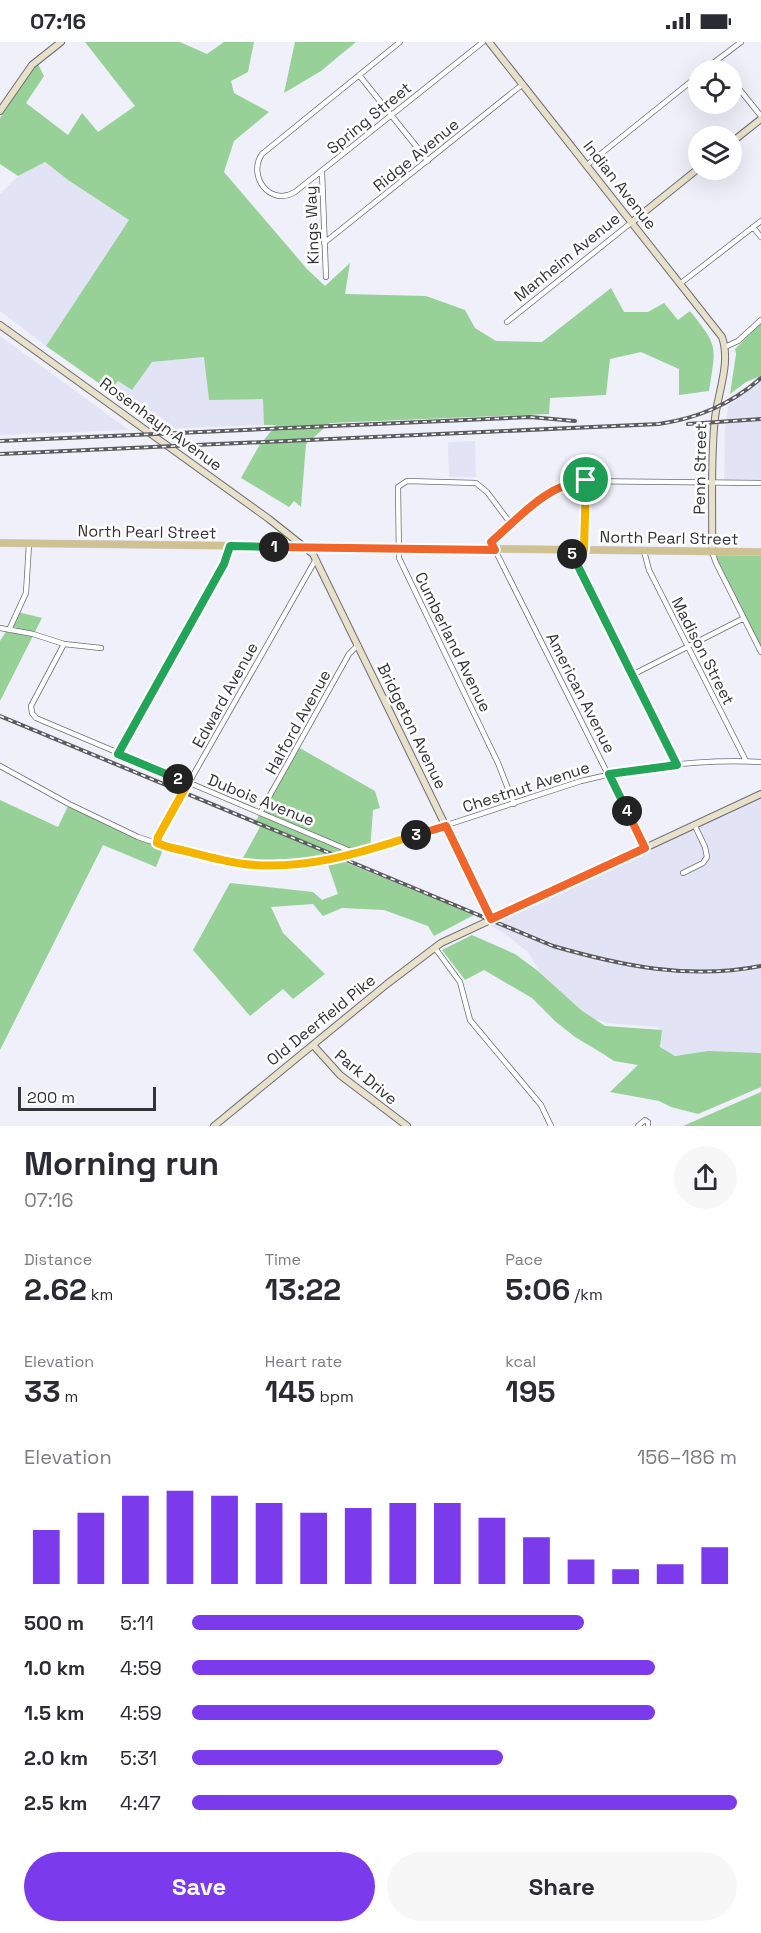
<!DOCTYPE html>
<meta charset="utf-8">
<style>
:root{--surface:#fff;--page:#f7f7f7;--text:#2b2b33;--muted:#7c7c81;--accent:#7c3aed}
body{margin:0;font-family:"Space Grotesk",sans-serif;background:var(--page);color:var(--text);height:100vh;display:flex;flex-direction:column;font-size:22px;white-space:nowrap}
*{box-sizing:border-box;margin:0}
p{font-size:20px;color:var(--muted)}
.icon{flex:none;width:33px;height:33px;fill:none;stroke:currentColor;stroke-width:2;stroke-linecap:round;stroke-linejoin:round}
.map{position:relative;height:1084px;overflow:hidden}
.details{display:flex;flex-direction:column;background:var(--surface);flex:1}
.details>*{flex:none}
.buttons{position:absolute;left:688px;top:18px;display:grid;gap:12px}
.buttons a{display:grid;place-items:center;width:54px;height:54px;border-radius:50%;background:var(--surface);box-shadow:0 6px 24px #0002;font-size:30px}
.scale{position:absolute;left:18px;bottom:15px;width:138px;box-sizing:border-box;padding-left:6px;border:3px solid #343438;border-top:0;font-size:16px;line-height:21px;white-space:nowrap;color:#343438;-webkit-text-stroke:4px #fff;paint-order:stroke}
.pin{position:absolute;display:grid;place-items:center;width:51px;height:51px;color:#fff;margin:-26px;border:3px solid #fff;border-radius:50%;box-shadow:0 2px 6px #0007}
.km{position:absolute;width:30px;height:30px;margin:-15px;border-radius:50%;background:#222;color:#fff;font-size:16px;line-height:30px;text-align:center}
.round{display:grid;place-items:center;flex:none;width:63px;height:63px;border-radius:32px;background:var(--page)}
.overview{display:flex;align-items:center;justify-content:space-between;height:102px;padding:0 24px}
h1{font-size:33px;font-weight:700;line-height:45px}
.metrics{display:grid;grid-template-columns:repeat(3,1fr);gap:9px;height:102px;padding:6px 24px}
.metrics div{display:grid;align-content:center}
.metrics b{font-size:30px;font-weight:700}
.metrics small{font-size:16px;font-weight:400}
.metrics p{font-size:16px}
.chart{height:168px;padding:12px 24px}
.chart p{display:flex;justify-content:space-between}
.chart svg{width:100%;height:108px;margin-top:6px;stroke:var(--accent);stroke-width:6}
.cta{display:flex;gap:12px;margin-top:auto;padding:12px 24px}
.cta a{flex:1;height:69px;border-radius:36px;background:var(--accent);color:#fff;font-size:24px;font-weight:700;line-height:69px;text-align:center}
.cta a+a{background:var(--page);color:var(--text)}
ul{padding:0 24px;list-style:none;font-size:20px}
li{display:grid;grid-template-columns:96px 72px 1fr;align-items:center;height:45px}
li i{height:15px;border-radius:8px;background:var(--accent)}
.status{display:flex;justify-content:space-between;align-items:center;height:42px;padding:0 30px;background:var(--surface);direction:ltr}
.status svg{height:16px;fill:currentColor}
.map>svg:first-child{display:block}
</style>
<div class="status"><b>07:16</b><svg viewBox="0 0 49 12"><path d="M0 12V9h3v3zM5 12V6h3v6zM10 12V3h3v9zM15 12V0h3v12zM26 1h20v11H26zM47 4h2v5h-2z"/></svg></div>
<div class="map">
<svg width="761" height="1084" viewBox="0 0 761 1084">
<rect width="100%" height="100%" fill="#eff0fa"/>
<path fill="#e2e4f5" d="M44,120L68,138L129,178L46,304L0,269V152L18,134Z
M0,294L129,388L0,393Z
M204,315L264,356V383L162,387L110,349L118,339L132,348L152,320Z
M761,339V443H724L725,387L728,364Z
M475,399L476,435H449L448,400Z
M761,752V1011L750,1013H672L662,1007L658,985L607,981L582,972L539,929L528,910L504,891L484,880Z"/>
<path fill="#97d197" d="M85,0H180L207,12L224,0H254L248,30L231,39L234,51L269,70L234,99L224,130L307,227L325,244L350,221L345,252L426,254L465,268L475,286L496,299L542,300L611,246L624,270H648L664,261L678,278L690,269C719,305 716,304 709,349L679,353V327L641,310L610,317L606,353L550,356L549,372L330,381L306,402L301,465L294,459L289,465L241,436L259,404L276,383H264L263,357L209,358L204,315L152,320L132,348L118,339L110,349L46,304L129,178L68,138L45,120L18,134L0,122V76L25,37L38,22L44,34L26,61L68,93L82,71L98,90L135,64Z
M295,0H356L321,29L284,51Z
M761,281V334L746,340L730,352L736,312L735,307Z
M712,510H761V610Z
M18,570L42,576L0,659V599Z
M298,705L375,749L380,766L373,768L370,809L340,818L474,873L434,894L428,884L384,868L342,866L323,874L313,862L271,865L283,891L325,932L293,957L283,947L250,974L193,908L230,841L313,850L322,858L338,852L327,820L239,823L260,785L254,782Z
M0,758L58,785L69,762L164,805L156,825L103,803L0,1008Z
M472,893L515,912L538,929L581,968L605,984L662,988L660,1005L675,1014L708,1009L761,1011V1045L698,1072L671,1065L659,1059L610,1050L638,1023L614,1019L600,1010L575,995L555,979L532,956L484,928L465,938L442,908Z
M761,1050V1084H683Z"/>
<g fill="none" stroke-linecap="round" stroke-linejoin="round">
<defs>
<path id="street" d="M400,0L262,112C247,134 270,165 295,150L483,0
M717,19L725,28
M704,28L741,0
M359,33L428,119
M732,38L761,74
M587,123L699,33
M322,130L326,235
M753,185L761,195
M324,201L523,42
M681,241L761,179
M507,280L632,180
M725,305L738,299L761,278
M511,482L487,450L476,441L407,439L398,445L399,516L498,721L514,762
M572,508L574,517L677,723
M584,509L586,438
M644,509L649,528L746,719
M712,510L716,521L761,610
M0,586L33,592L64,602L101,606
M9,588L26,551L29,502
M64,602L31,664L32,671L36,676L355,811
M632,633L744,576
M118,712L224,522L230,504
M0,724L69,762L138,795L168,805L242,822L274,824L321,819L386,803L581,739C639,725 701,717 761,720
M260,771L349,612L358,603
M157,801L158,795L316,517
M645,806L491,500C517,477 542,449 576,439L761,441
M683,831L703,821L707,815L705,805L695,784
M435,906L460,940L470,978L541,1063L551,1084
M638,1084L645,1078L648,1080V1084"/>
<path id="secondary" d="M489,0L722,295C731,321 718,350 715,376C710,420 713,465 712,510
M0,69L32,23L61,0
M732,100L761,77
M632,180L699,126
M0,283L269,477L313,512L491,877
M313,1003L340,1033L407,1084
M214,1084L387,942L441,901L761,752"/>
<path id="primary" d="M0,501L761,510"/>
</defs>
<use href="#street" stroke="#6d6e77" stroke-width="6"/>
<use href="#secondary" stroke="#6d6e77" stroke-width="8"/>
<use href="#primary" stroke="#cececf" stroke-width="8"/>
<use href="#street" stroke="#fff" stroke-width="4.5"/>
<use href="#secondary" stroke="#e8e0c9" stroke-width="6"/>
<use href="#primary" stroke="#d0c192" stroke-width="7"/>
<defs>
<path id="rail" d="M688,382L761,377
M0,399L530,375L575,379
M0,412L659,382C699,376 731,362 761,336
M0,674L553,904C622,924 689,938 761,924"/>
</defs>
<use href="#rail" stroke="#5b5b60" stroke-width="4"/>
<use href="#rail" stroke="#fff" stroke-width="1.5" stroke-dasharray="4.5" stroke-linecap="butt"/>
</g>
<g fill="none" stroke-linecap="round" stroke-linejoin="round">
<defs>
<path id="split-1" d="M274,505L495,508L491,500C519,476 547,442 586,438"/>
<path id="split-2" d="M178,737L118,712L224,522L230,504L274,505"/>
<path id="split-3" d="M178,737L188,741L158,795L157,801L168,805C193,810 219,819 244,822C303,829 361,811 416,793"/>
<path id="split-4" d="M416,793L446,784L491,877L645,806L627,769"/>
<path id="split-5" d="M572,512L677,723L609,732L627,769"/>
<path id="split-6" d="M572,512V508H584L586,438"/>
</defs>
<use href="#split-1" stroke="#fff" stroke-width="12"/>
<use href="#split-2" stroke="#fff" stroke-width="12"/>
<use href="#split-3" stroke="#fff" stroke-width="12"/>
<use href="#split-4" stroke="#fff" stroke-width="12"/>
<use href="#split-5" stroke="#fff" stroke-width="12"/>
<use href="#split-6" stroke="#fff" stroke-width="12"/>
<use href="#split-1" stroke="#f0652b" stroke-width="8"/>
<use href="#split-2" stroke="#22a559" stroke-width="8"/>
<use href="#split-3" stroke="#f5b400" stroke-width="8"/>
<use href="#split-4" stroke="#f0652b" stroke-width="8"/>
<use href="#split-5" stroke="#22a559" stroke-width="8"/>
<use href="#split-6" stroke="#f5b400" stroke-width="8"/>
</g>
<g text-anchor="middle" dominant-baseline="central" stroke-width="5" stroke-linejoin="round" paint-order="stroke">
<g font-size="16" fill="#343438" stroke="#fff">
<text transform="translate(369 76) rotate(-39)">Spring Street</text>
<text transform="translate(416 113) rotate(-39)">Ridge Avenue</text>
<text transform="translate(620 143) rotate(52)">Indian Avenue</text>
<text transform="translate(312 183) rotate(-92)">Kings Way</text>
<text transform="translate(567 215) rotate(-39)">Manheim Avenue</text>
<text transform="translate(161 382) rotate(36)">Rosenhayn Avenue</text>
<text transform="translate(700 427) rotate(-89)">Penn Street</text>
<text transform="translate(147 490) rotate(1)">North Pearl Street</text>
<text transform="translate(669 496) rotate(1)">North Pearl Street</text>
<text transform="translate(453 600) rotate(64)">Cumberland Avenue</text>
<text transform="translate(703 609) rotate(63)">Madison Street</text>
<text transform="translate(581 651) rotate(63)">American Avenue</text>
<text transform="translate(225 653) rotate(-61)">Edward Avenue</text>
<text transform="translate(298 680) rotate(-61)">Halford Avenue</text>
<text transform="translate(412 684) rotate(64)">Bridgeton Avenue</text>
<text transform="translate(526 745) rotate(-18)">Chestnut Avenue</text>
<text transform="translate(261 758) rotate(22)">Dubois Avenue</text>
<text transform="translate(321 978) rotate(-39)">Old Deerfield Pike</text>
<text transform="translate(366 1035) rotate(40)">Park Drive</text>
</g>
</g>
</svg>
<div class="buttons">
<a><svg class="icon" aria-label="locate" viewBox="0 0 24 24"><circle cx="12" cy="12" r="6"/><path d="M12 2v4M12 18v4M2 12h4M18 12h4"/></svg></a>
<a><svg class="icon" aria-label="layers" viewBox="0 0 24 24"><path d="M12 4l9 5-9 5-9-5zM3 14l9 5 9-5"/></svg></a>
</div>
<div class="scale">200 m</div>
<div class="pin" style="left:586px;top:438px;background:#1e9e55"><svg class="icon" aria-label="arrive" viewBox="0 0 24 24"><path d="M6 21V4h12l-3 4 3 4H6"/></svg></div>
<b class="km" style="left:274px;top:505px">1</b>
<b class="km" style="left:178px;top:737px">2</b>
<b class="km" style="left:416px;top:793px">3</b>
<b class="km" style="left:627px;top:769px">4</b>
<b class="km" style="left:572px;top:512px">5</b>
</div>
<section class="details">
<div class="overview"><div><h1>Morning run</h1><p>07:16</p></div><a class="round"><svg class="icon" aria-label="share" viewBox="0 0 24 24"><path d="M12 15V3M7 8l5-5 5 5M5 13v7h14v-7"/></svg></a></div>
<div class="metrics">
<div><p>Distance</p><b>2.62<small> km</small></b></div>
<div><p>Time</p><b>13:22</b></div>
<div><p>Pace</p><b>5:06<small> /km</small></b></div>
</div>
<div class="metrics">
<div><p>Elevation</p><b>33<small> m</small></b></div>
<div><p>Heart rate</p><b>145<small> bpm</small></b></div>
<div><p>kcal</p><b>195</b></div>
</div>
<div class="chart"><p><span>Elevation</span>156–186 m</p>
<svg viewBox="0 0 160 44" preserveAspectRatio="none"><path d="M5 44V22M15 44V15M25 44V8M35 44V6M45 44V8M55 44V11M65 44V15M75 44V13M85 44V11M95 44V11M105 44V17M115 44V25M125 44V34M135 44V38M145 44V36M155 44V29"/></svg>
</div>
<ul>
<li><b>500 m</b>5:11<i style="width:72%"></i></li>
<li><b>1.0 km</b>4:59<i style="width:85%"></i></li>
<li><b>1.5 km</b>4:59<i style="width:85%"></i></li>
<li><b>2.0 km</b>5:31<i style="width:57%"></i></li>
<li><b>2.5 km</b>4:47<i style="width:100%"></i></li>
</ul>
<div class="cta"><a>Save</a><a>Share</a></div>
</section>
